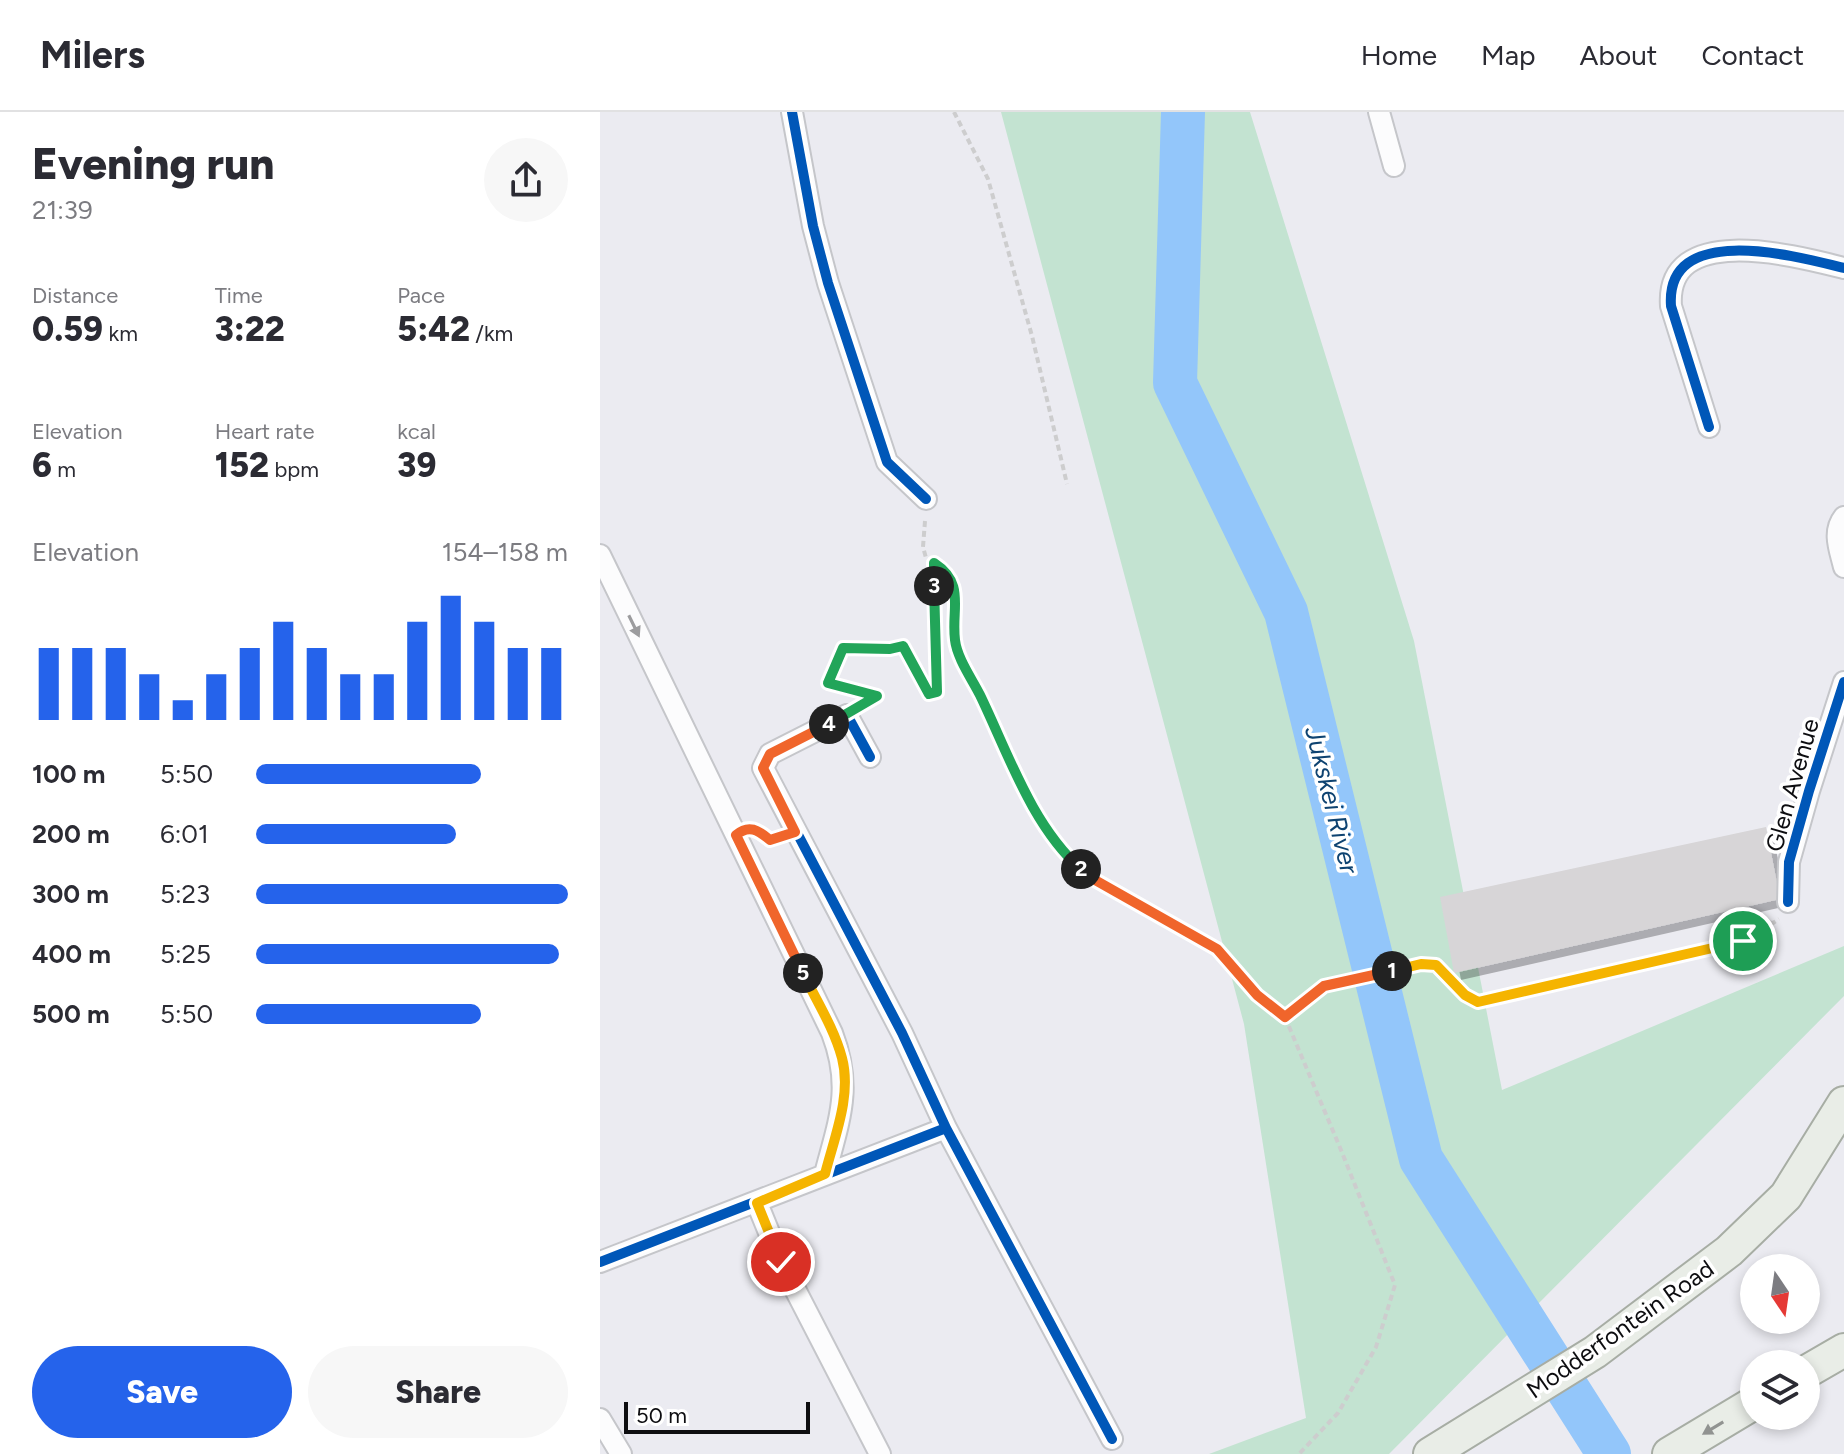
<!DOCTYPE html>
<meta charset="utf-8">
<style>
:root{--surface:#fff;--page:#f7f7f7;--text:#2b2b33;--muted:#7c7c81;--line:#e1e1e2;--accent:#2563eb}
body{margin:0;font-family:Figtree,sans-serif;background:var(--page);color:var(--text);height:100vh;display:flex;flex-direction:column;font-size:30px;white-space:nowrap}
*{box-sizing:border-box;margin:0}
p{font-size:26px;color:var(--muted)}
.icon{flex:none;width:44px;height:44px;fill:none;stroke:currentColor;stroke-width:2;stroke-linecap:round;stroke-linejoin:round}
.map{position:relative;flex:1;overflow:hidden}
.drawer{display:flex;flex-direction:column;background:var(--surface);width:600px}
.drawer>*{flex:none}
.needle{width:52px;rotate:167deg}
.tools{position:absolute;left:1140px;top:1142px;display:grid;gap:16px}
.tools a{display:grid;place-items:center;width:80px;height:80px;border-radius:50%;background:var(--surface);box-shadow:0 4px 12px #0003;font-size:40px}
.scale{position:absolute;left:24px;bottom:20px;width:186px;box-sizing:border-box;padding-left:8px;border:4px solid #0d0d10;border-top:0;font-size:22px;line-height:28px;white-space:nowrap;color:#0d0d10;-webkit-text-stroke:6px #fff;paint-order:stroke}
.pin{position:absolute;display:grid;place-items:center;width:68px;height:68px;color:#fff;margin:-34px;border:4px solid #fff;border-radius:50%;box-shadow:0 2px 8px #0007}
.km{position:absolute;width:40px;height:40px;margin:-20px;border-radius:50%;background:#222;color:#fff;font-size:22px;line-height:40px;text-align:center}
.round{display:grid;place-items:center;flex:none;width:84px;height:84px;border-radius:42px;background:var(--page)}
.summary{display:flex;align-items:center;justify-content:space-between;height:136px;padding:0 32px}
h1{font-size:44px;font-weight:800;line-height:60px}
.metrics{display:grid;grid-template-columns:repeat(3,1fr);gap:12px;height:136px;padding:8px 32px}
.metrics div{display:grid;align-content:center}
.metrics b{font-size:34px;font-weight:800}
.metrics small{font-size:22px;font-weight:400}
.metrics p{font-size:22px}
.chart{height:224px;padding:16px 32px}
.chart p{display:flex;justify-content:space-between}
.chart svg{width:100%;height:144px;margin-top:8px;stroke:var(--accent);stroke-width:6}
.button{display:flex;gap:16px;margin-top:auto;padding:16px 32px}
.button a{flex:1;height:92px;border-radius:48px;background:var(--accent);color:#fff;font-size:32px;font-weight:800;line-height:92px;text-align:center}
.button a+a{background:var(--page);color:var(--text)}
ul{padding:0 32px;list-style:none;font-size:26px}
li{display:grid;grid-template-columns:128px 96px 1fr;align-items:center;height:60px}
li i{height:20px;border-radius:10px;background:var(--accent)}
header{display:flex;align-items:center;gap:48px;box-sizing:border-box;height:112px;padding:0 40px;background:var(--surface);border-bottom:2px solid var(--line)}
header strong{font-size:38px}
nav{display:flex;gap:44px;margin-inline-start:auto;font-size:28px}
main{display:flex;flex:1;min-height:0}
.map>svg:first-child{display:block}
</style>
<header>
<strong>Milers</strong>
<nav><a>Home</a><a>Map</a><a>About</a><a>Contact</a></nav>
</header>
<main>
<section class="drawer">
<div class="summary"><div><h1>Evening run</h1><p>21:39</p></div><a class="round"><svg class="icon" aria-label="share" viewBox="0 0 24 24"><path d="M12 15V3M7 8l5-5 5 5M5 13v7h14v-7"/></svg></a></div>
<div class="metrics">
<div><p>Distance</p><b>0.59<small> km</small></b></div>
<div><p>Time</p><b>3:22</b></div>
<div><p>Pace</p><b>5:42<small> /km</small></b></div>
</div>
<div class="metrics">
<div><p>Elevation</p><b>6<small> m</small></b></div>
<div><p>Heart rate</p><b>152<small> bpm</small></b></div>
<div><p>kcal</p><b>39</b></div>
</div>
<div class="chart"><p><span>Elevation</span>154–158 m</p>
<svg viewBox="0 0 160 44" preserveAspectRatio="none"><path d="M5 44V22M15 44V22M25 44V22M35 44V30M45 44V38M55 44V30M65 44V22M75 44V14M85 44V22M95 44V30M105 44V30M115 44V14M125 44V6M135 44V14M145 44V22M155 44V22"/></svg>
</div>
<ul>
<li><b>100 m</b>5:50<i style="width:72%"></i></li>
<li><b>200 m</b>6:01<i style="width:64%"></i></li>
<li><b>300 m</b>5:23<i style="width:100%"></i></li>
<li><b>400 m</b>5:25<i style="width:97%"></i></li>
<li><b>500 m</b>5:50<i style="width:72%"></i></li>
</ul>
<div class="button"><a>Save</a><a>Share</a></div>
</section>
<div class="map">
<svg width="1244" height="1342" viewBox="0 0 1244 1342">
<defs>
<filter id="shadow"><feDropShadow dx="7" dy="7" stdDeviation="0" flood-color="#0004"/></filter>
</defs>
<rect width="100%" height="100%" fill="#ebebf1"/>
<path fill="#c3e3d1" d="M401,0H650L814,529L902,978L1244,834V884L789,1342H609L706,1306L644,912Z"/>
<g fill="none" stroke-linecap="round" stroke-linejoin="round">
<path stroke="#93c6fa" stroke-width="44" d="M583,0L575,271L686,500L821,1047L1009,1342"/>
</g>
<path fill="#d7d5d7" filter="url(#shadow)" d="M1166,715L1180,787L854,861L840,785Z"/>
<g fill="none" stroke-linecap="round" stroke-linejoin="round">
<defs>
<path id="street" d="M192,0L213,114L228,171L287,350L326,387
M779,0L794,54
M1109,315L1071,194C1065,109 1196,144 1244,156
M1244,405C1232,420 1240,438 1244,455
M0,443L232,921C253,976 239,1008 225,1062
M270,645L247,603L170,642L163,656L302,921L346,1016L512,1327
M1188,790L1189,750L1209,679L1244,570
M157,1091L181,1150L280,1342
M0,1150L346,1016
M0,1307L21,1342"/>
<path id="primary" d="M1206,1260L1244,1238
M830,1342L995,1240L1129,1139L1186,1084L1244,991
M1069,1342L1154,1291"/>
</defs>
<use href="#street" stroke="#c5c6ca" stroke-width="24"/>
<use href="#primary" stroke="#a7ada4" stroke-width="36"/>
<path stroke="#cdcdce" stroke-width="4" stroke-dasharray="6 4" stroke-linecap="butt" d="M354,0L388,67L432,224L467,372
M325,409L323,435L326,446L350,465L356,482L355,530L434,696L466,744L495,768L617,837L657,883L685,905L741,1038L795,1173L776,1235L738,1301L699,1342
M263,593L277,584L228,571L243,536L290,537L303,534L329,582L337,580L334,451
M685,905L724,874L821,852L836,853L865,883L878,890L1108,838L1150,824L1158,809L1173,811L1179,807"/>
<use href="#street" stroke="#fcfcfd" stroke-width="20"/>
<use href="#primary" stroke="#e9ede7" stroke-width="32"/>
<defs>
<path id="cycleway" d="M192,0L213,114L228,171L287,350L326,387
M1109,315L1071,194C1065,109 1196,144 1244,156
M270,645L247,603L170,642L163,656L302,921L346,1016L512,1327
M1188,790L1189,750L1209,679L1244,570
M0,1150L346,1016"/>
</defs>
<use href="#cycleway" stroke="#fff" stroke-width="15"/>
<use href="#cycleway" stroke="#0057b8" stroke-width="10"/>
</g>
<defs><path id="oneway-solid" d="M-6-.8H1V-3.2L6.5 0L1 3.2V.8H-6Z" transform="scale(2)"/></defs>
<use fill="#9c9c9e" href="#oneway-solid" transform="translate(34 514) rotate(64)"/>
<use fill="#919391" href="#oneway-solid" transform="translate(1113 1316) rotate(149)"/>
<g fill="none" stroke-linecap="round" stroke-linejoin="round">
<defs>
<path id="split-1" d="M792,859L821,852L836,853L865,883L878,890L1143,829"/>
<path id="split-2" d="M481,757L495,768L617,837L657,883L685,905L724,874L792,859"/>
<path id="split-3" d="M334,474V451C366,472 351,496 355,528C357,546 372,567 380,583C408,641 432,714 481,757"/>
<path id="split-4" d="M229,612L277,584L228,571L243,536L290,537L303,534L329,582L337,580L334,474"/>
<path id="split-5" d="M203,861L136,723C149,712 158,718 170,728L195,720L163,656L170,642L229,612"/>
<path id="split-6" d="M181,1150L157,1091L225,1062C234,1026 252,984 242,946C234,916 216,888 203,861"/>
</defs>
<use href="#split-1" stroke="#fff" stroke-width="16"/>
<use href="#split-2" stroke="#fff" stroke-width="16"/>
<use href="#split-3" stroke="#fff" stroke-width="16"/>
<use href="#split-4" stroke="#fff" stroke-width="16"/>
<use href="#split-5" stroke="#fff" stroke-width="16"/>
<use href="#split-6" stroke="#fff" stroke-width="16"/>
<use href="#split-1" stroke="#f5b400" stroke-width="10"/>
<use href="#split-2" stroke="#f0652b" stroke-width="10"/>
<use href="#split-3" stroke="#22a559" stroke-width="10"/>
<use href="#split-4" stroke="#22a559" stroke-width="10"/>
<use href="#split-5" stroke="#f0652b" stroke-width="10"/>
<use href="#split-6" stroke="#f5b400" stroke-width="10"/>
</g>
<g text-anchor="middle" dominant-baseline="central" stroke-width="7" stroke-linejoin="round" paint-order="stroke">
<g font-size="24" fill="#0d0d10" stroke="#fff">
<text transform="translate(1192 673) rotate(-74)">Glen Avenue</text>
<text transform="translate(1020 1217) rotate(-35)">Modderfontein Road</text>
</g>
<g font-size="26" font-style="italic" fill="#0e4371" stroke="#fff">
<text transform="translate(732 688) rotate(76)">Jukskei River</text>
</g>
</g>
</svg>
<div class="tools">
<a><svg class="needle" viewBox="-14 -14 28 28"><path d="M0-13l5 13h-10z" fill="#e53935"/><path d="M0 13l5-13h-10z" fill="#7c7c81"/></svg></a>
<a><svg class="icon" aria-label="layers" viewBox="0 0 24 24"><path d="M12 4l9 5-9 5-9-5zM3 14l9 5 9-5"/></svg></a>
</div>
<div class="scale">50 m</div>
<div class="pin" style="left:1143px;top:829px;background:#1e9e55"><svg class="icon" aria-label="arrive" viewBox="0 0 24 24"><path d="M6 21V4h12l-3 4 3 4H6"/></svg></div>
<div class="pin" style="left:181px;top:1150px;background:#d93025"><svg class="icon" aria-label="check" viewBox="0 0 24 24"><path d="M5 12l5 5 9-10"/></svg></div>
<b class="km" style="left:792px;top:859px">1</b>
<b class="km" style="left:481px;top:757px">2</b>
<b class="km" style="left:334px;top:474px">3</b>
<b class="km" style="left:229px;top:612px">4</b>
<b class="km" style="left:203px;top:861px">5</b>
</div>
</main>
